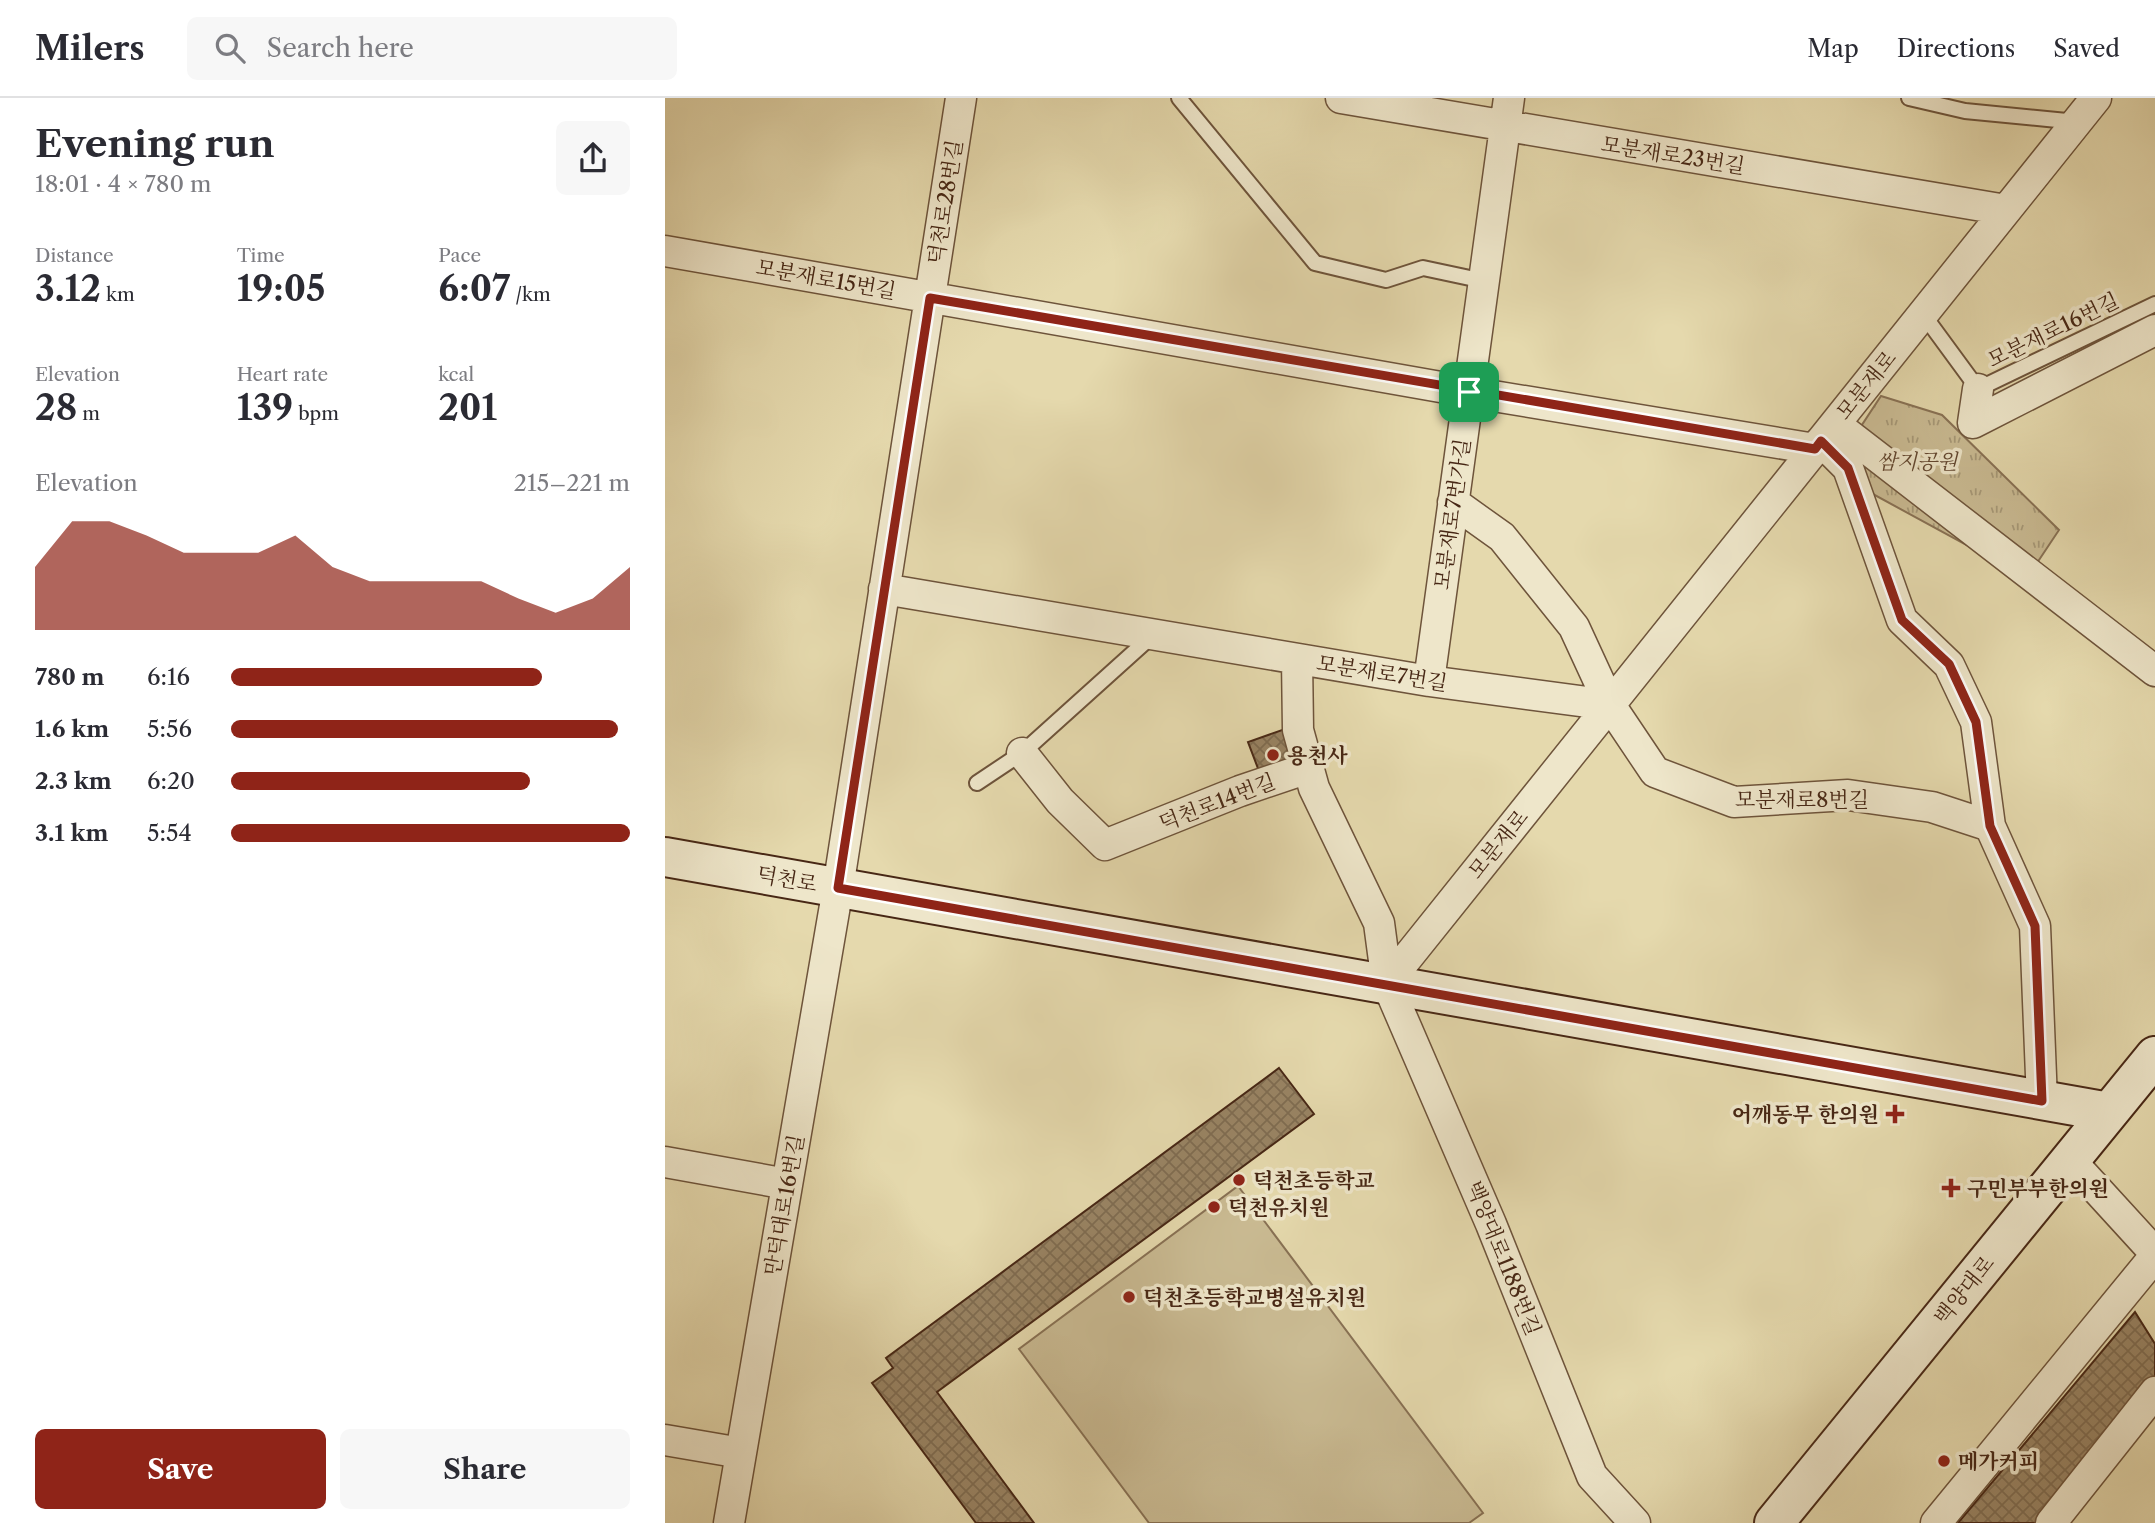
<!DOCTYPE html>
<meta charset="utf-8">
<style>
:root{--surface:#fff;--page:#f7f7f7;--text:#2b2b33;--muted:#7c7c81;--line:#e1e1e2;--accent:#8f2418}
body{margin:0;font-family:"Libre Caslon Text","Noto Serif KR",serif;background:var(--page);color:var(--text);height:100vh;display:flex;flex-direction:column;font-size:26px;white-space:nowrap}
*{box-sizing:border-box;margin:0}
p{font-size:23px;color:var(--muted)}
.icon{flex:none;width:38px;height:38px;fill:none;stroke:currentColor;stroke-width:2;stroke-linecap:round;stroke-linejoin:round}
.map{position:relative;flex:1;overflow:hidden}
.panel{display:flex;flex-direction:column;background:var(--surface);width:665px}
.panel>*{flex:none}
.pin{position:absolute;display:grid;place-items:center;width:60px;height:60px;color:#fff;margin:-30px;border-radius:14px;box-shadow:0 4px 10px #0006}
.round{display:grid;place-items:center;flex:none;width:74px;height:74px;border-radius:10px;background:var(--page)}
.overview{display:flex;align-items:center;justify-content:space-between;height:119px;padding:0 35px}
h1{font-size:38px;font-weight:700;line-height:52px}
.metrics{display:grid;grid-template-columns:repeat(3,1fr);gap:10px;height:119px;padding:7px 35px}
.metrics div{display:grid;align-content:center}
.metrics b{font-size:35px;font-weight:700}
.metrics small{font-size:19px;font-weight:400}
.metrics p{font-size:19px}
.chart{height:196px;padding:14px 35px}
.chart p{display:flex;justify-content:space-between}
.chart svg{width:100%;height:126px;margin-top:7px;fill:var(--accent);opacity:.7}
.action{display:flex;gap:14px;margin-top:auto;padding:14px 35px}
.action a{flex:1;height:80px;border-radius:10px;background:var(--accent);color:#fff;font-size:28px;font-weight:700;line-height:80px;text-align:center}
.action a+a{background:var(--page);color:var(--text)}
ul{padding:0 35px;list-style:none;font-size:23px}
li{display:grid;grid-template-columns:112px 84px 1fr;align-items:center;height:52px}
li i{height:18px;border-radius:9px;background:var(--accent)}
header{display:flex;align-items:center;gap:42px;box-sizing:border-box;height:98px;padding:0 35px;background:var(--surface);border-bottom:2px solid var(--line)}
header strong{font-size:33px}
nav{display:flex;gap:38px;margin-inline-start:auto;font-size:24px}
.search{width:490px;height:63px;background:var(--page);display:flex;align-items:center;gap:18px;box-sizing:border-box;padding:0 24px;border-radius:10px;color:var(--muted);font-size:26px}
main{display:flex;flex:1;min-height:0}
.map>svg:first-child{display:block}
</style>
<header>
<strong>Milers</strong>
<div class="search"><svg class="icon" aria-label="search" viewBox="0 0 24 24"><circle cx="10" cy="10" r="6"/><path d="M15 15l6 6"/></svg>Search here</div>
<nav><a>Map</a><a>Directions</a><a>Saved</a></nav>
</header>
<main>
<section class="panel">
<div class="overview"><div><h1>Evening run</h1><p>18:01 · 4 × 780 m</p></div><a class="round"><svg class="icon" aria-label="share" viewBox="0 0 24 24"><path d="M12 15V3M7 8l5-5 5 5M5 13v7h14v-7"/></svg></a></div>
<div class="metrics">
<div><p>Distance</p><b>3.12<small> km</small></b></div>
<div><p>Time</p><b>19:05</b></div>
<div><p>Pace</p><b>6:07<small> /km</small></b></div>
</div>
<div class="metrics">
<div><p>Elevation</p><b>28<small> m</small></b></div>
<div><p>Heart rate</p><b>139<small> bpm</small></b></div>
<div><p>kcal</p><b>201</b></div>
</div>
<div class="chart"><p><span>Elevation</span>215–221 m</p>
<svg viewBox="0 0 160 44" preserveAspectRatio="none"><path d="M0 44V22L10 6L20 6L30 11L40 17L50 17L60 17L70 11L80 22L90 27L100 27L110 27L120 27L130 33L140 38L150 33L160 22V44z"/></svg>
</div>
<ul>
<li><b>780 m</b>6:16<i style="width:78%"></i></li>
<li><b>1.6 km</b>5:56<i style="width:97%"></i></li>
<li><b>2.3 km</b>6:20<i style="width:75%"></i></li>
<li><b>3.1 km</b>5:54<i style="width:100%"></i></li>
</ul>
<div class="action"><a>Save</a><a>Share</a></div>
</section>
<div class="map">
<svg width="1490" height="1425" viewBox="0 0 1490 1425">
<defs>
<pattern id="grass-tufts" width="24" height="20" patternUnits="userSpaceOnUse" patternTransform="scale(1.75)"><rect width="24" height="20" fill="#cabb93"/><path d="M3 7l-1-3M5 7V3M7 7l1-3M15 17l-1-3M17 17v-4M19 17l1-3" fill="none" stroke="#a69877"/></pattern>
<pattern id="building-cross-hatch" width="8" height="8" patternUnits="userSpaceOnUse" patternTransform="scale(1.75)"><rect width="8" height="8" fill="#998464"/><path d="M0 0l8 8M0 8l8-8" fill="none" stroke="#7f6c51"/></pattern>
</defs>
<rect width="100%" height="100%" fill="#e5d9ad"/>
<filter id="stains"><feTurbulence type="fractalNoise" baseFrequency=".00286" numOctaves="4"/><feColorMatrix values="0 0 0 0 .2 0 0 0 0 .09 0 0 0 0 .02 0 0 0 .5 -.17"/></filter>
<radialGradient id="worn" r=".72"><stop offset=".6" stop-color="#630" stop-opacity="0"/><stop offset="1" stop-color="#630" stop-opacity=".3"/></radialGradient>
<path fill="url(#grass-tufts)" stroke="#887154" stroke-width="2" d="M1216,298L1277,317L1394,432L1362,480L1206,395L1189,339Z"/>
<path fill="#cabb93" stroke="#887154" stroke-width="2" d="M573,1088L818,1415L804,1425H484L354,1251Z"/>
<path fill="url(#building-cross-hatch)" stroke="#472715" stroke-width="2" d="M623,630L632,664L597,681L583,644Z
M614,970L649,1016L272,1294L369,1425H311L207,1285L228,1270L221,1260Z
M1470,1214L1490,1246V1281L1379,1425H1293Z"/>
<g fill="none" stroke-linecap="round" stroke-linejoin="round">
<defs>
<path id="service" d="M514,0L650,165L721,182L758,170L819,183
M1244,0L1300,13L1412,24
M1258,216L1313,291L1490,206
M312,685L357,655L488,537"/>
<path id="minor" d="M676,0L1341,112
M0,153L804,294L1150,351
M1313,291L1308,325L1490,232
M1170,326L1490,573
M1156,343L1183,370L1237,522L1284,567L1311,624L1325,728L1370,828L1377,1003
M788,404L837,439L909,529L945,607L990,674L1069,704L1183,697L1267,709L1325,728
M219,491L764,583L945,607
M632,561L633,632L649,690L714,825L722,885L826,1126L927,1378L970,1425
M764,583L844,0
M357,655L395,703L440,747L575,693L643,670
M722,885L1431,0
M1405,1062L1490,1155
M0,1064L122,1086
M0,1342L76,1355
M64,1425L173,790L296,0
M1271,1425L1490,1158
M1386,1425L1490,1294"/>
<path id="secondary" d="M0,759L1444,1014
M1109,1425L1490,958"/>
</defs>
<use href="#service" stroke="#6e543b" stroke-width="18"/>
<use href="#minor" stroke="#6e543b" stroke-width="33"/>
<use href="#secondary" stroke="#472715" stroke-width="42"/>
<use href="#service" stroke="#eee6ca" stroke-width="14"/>
<use href="#minor" stroke="#eee6ca" stroke-width="30"/>
<use href="#secondary" stroke="#eee6ca" stroke-width="38"/>
</g>
<g fill="none" stroke-linecap="round" stroke-linejoin="round">
<defs>
<path id="route" d="M265,200L1150,351L1156,343L1183,370L1237,522L1284,566L1311,624L1325,728L1370,828L1377,1003L173,790Z"/>
</defs>
<use href="#route" stroke="#fff" stroke-width="14"/>
<use href="#route" stroke="#8f2418" stroke-width="9"/>
</g>
<g fill="#8f2418" stroke="#eee6ca" stroke-width="2.5">
<circle cx="608" cy="657" r="7"/>
<path d="M1226.5 1005.5h7v7h7v7h-7v7h-7v-7h-7v-7h7z"/>
<circle cx="574" cy="1082" r="7"/>
<path d="M1282.5 1079.5h7v7h7v7h-7v7h-7v-7h-7v-7h7z"/>
<circle cx="549" cy="1109" r="7"/>
<circle cx="464" cy="1199" r="7"/>
<circle cx="1279" cy="1363" r="7"/>
</g>
<g text-anchor="middle" dominant-baseline="central" stroke-width="7" stroke-linejoin="round" paint-order="stroke">
<g font-size="21" fill="#472715" stroke="#eee6ca">
<text transform="translate(1008 57) rotate(9)">모분재로23번길</text>
<text transform="translate(280 104) rotate(-81)">덕천로28번길</text>
<text transform="translate(161 181) rotate(10)">모분재로15번길</text>
<text transform="translate(1388 232) rotate(-26)">모분재로16번길</text>
<text transform="translate(1201 287) rotate(-51)">모분재로</text>
<text transform="translate(787 416) rotate(-82)">모분재로7번가길</text>
<text transform="translate(717 575) rotate(9)">모분재로7번길</text>
<text x="1137" y="701">모분재로8번길</text>
<text transform="translate(552 704) rotate(-21)">덕천로14번길</text>
<text transform="translate(833 746) rotate(-51)">모분재로</text>
<text transform="translate(122 781) rotate(10)">덕천로</text>
<text transform="translate(119 1107) rotate(-80)">만덕대로16번길</text>
<text transform="translate(839 1160) rotate(68)">백양대로1188번길</text>
<text transform="translate(1299 1192) rotate(-51)">백양대로</text>
</g>
<g font-size="21" font-style="italic" fill="#61452e" stroke="#eee6ca">
<text x="1252" y="363">쌈지공원</text>
</g>
<g font-size="21" font-weight="bold" fill="#472715" stroke="#eee6ca" text-anchor="start">
<text x="622" y="657">용천사</text>
<text x="1214" y="1016" text-anchor="end">어깨동무 한의원</text>
<text x="588" y="1082">덕천초등학교</text>
<text x="1302" y="1090">구민부부한의원</text>
<text x="563" y="1109">덕천유치원</text>
<text x="478" y="1199">덕천초등학교병설유치원</text>
<text x="1293" y="1363">메가커피</text>
</g>
</g>
<rect width="100%" height="100%" filter="url(#stains)"/>
<rect width="100%" height="100%" fill="url(#worn)"/>
</svg>
<div class="pin" style="left:804px;top:294px;background:#1e9e55"><svg class="icon" aria-label="arrive" viewBox="0 0 24 24"><path d="M6 21V4h12l-3 4 3 4H6"/></svg></div>
</div>
</main>
